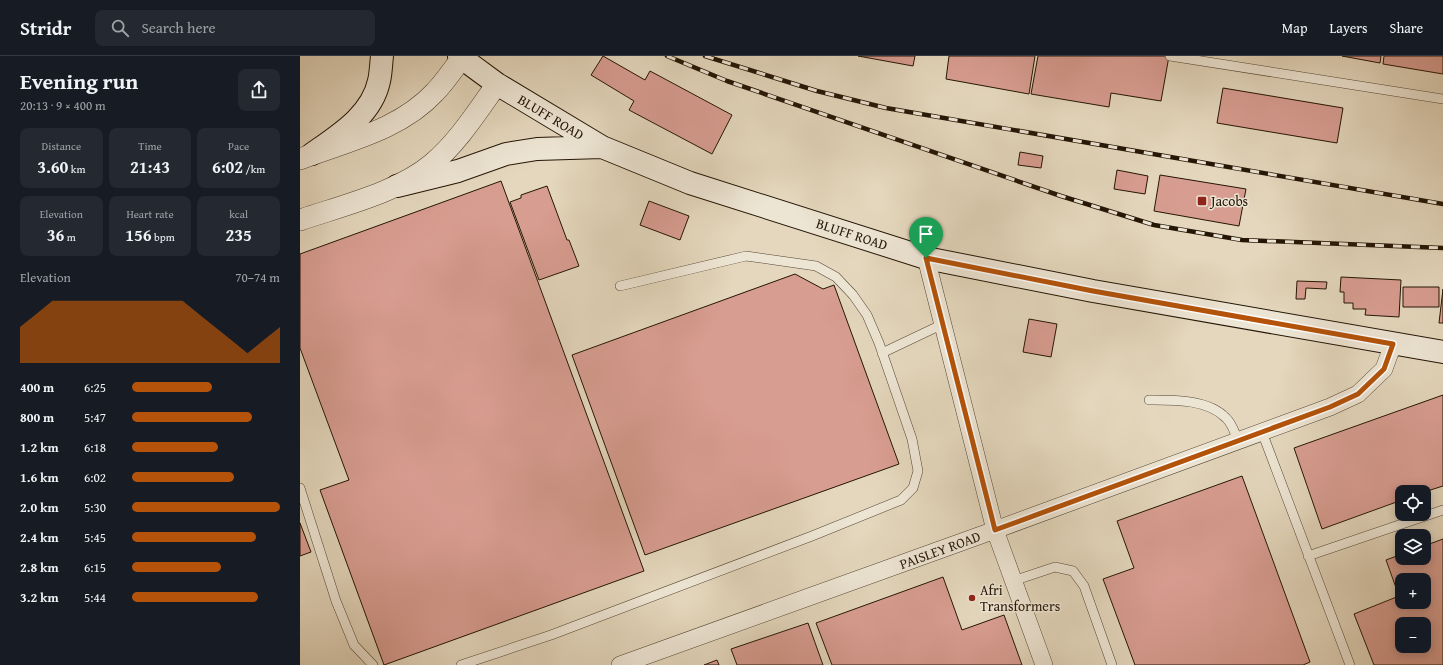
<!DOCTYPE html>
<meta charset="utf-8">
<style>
:root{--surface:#171b24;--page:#242831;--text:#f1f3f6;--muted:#9ea1a6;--line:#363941;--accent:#b45309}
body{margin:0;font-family:"Gentium Book Plus",serif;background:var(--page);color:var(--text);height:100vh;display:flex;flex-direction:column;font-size:15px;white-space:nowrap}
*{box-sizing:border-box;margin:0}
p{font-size:13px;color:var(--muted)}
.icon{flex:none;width:22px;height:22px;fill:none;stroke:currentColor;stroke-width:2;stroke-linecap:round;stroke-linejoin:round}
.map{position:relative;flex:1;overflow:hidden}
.details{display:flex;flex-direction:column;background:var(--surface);width:300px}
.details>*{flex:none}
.fabs{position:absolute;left:1095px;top:429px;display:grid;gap:8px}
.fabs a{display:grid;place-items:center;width:36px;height:36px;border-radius:8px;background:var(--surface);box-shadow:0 2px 10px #0003;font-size:20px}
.pin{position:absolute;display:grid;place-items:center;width:34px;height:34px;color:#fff;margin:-41px -17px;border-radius:50% 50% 50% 0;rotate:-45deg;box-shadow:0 0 4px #0007}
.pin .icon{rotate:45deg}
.round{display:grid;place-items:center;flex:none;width:42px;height:42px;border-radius:8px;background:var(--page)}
.head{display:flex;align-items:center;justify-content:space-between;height:68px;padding:0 20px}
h1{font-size:22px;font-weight:700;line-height:30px}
.metrics{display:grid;grid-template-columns:repeat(3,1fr);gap:6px;height:68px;padding:4px 20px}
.metrics div{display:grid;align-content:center;border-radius:8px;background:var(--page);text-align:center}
.metrics b{font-size:17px;font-weight:700}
.metrics small{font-size:11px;font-weight:400}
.metrics p{font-size:11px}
.chart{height:112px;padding:8px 20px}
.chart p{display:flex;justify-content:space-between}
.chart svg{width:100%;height:72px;margin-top:4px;fill:var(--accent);opacity:.7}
ul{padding:0 20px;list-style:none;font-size:13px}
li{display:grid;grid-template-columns:64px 48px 1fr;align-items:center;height:30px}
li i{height:10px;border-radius:5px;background:var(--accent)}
header{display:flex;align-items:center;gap:24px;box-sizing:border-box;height:56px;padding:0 20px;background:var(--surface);border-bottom:1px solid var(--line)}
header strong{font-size:19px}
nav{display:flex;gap:22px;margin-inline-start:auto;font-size:14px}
.search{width:280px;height:36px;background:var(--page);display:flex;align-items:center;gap:10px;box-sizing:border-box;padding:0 14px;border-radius:8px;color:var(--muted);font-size:15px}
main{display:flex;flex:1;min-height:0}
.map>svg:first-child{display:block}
</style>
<header>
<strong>Stridr</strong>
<div class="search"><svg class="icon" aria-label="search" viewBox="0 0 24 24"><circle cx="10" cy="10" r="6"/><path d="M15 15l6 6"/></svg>Search here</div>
<nav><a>Map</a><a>Layers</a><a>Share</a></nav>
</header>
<main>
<section class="details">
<div class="head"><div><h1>Evening run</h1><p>20:13 · 9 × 400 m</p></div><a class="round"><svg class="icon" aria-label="share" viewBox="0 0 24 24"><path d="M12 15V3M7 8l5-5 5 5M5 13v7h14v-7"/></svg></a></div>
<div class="metrics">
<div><p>Distance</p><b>3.60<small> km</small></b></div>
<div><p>Time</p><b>21:43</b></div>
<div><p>Pace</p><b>6:02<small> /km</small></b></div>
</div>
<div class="metrics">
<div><p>Elevation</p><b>36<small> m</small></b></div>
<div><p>Heart rate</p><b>156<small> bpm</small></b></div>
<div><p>kcal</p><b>235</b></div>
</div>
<div class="chart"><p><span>Elevation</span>70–74 m</p>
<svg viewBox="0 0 160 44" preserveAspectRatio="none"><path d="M0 44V22L10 14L20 6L30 6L40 6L50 6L60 6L70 6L80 6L90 6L100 6L110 14L120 22L130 30L140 38L150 30L160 22V44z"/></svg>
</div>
<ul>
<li><b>400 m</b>6:25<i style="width:54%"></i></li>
<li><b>800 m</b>5:47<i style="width:81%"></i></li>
<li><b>1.2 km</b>6:18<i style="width:58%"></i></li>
<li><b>1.6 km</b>6:02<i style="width:69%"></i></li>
<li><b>2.0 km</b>5:30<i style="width:100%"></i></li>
<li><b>2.4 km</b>5:45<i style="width:84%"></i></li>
<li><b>2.8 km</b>6:15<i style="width:60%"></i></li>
<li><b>3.2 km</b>5:44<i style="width:85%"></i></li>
</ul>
</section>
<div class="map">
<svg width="1143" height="609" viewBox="0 0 1143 609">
<rect width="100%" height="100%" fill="#e4d7bd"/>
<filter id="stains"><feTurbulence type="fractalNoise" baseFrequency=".005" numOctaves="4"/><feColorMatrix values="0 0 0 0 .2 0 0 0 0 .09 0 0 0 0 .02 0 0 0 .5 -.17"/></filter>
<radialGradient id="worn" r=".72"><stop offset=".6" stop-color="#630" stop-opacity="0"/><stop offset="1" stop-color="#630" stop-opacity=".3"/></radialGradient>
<path fill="#d89d91" stroke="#241505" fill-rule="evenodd" d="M303,0L345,24L350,15L432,59L412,98L329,54L334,45L291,19Z
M558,0H615L613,10Z
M649,0H735L729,38L646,23Z
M738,0H869L861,45L811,37L809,51L731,38Z
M1042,0H1081L1080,7Z
M1084,0H1143V18L1083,8Z
M923,32L1043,52L1037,87L917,67Z
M720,96L743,100L741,112L718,109Z
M817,114L848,120L845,138L814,133Z
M860,119L946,133L939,170L854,155Z
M201,125L344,515L84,609L20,434L49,424L0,292V198Z
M247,130L267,184H269L279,210L239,224L210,146L221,142V139Z
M349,145L389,160L380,184L340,169Z
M495,218L523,233L534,229L599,408L345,499L272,299Z
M1041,221L1101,224L1099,261L1065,259L1066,253H1053V247H1044V236H1040Z
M997,225L1027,226L1026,233L1006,232L1005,243H996Z
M1103,231H1139V251H1103Z
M1143,233V267H1139Z
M729,263L757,268L751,301L723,296Z
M1143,339V430L1124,436H1102V444L1022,473L994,392Z
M942,420L1010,606L1003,609H835L803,523L834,512L817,465Z
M0,467L11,496L0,500Z
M1143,483V609H1074L1054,558L1099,540L1086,504L1102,498V502H1124V490ZM1102,524H1124V546H1102ZM1102,568H1124V590H1102Z
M643,521L662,574L704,559L722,609H532L516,567Z
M508,567L523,609H437L431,593Z
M417,604L419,609H404Z"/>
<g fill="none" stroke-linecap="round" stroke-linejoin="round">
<defs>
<path id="service" d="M870,0L1143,43
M582,297L643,268
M849,344C873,344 908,343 926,362C932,367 935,378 938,384
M962,376L1050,609
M0,432L36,545L54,589L73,609
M1008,500L1143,454
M713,525L755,511L773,515L784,530L812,609
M161,609L251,579L512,480L601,444L613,432L618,415L612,383L579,287L567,259L553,239L536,221L516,210L446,200L320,230"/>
<path id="minor" d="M626,202L695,474L744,609
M320,609L695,474L1030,351L1058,338L1084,313L1093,288"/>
<path id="tertiary" d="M0,103C47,85 100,74 135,36C145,26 153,13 162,2
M0,164C41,150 99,136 132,108C158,86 177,56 197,28"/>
<path id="secondary" d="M159,0L197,28L302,91L390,127L626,202L793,235L1143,296
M12,98C39,79 72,59 79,25C81,17 81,8 82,0
M97,130L158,115L206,98L237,93L302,91"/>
</defs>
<use href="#service" stroke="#544633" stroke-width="10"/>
<use href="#minor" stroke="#544633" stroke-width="18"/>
<use href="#tertiary" stroke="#544633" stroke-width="22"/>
<use href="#secondary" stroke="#241505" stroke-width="24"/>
<use href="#service" stroke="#ede5d4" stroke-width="9"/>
<use href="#minor" stroke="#ede5d4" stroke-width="17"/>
<use href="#tertiary" stroke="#ede5d4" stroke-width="21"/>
<use href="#secondary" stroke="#ede5d4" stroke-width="22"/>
<defs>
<path id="rail" d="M367,0L427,25L761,140L854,169L942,184L1143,192
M405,0L517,35L586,52L1143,148"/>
</defs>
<use href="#rail" stroke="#241505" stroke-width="4.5"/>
<use href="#rail" stroke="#ede5d4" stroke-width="3" stroke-dasharray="9" stroke-linecap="butt"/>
</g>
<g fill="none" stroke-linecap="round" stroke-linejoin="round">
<defs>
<path id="route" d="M626,202L793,235L1093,288L1084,313L1058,338L1030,351L695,474Z"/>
</defs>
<use href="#route" stroke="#fff" stroke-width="8"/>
<use href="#route" stroke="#b45309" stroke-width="5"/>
</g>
<g fill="#8f2418" stroke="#ede5d4" stroke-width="1.5">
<rect x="897" y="140" width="10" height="10" rx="2"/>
<circle cx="672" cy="542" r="4"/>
</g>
<g text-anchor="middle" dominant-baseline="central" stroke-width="3" stroke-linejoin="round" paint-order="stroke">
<g font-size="14" fill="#241505" stroke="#ede5d4">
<text transform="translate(251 61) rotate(31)">BLUFF ROAD</text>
<text transform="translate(552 178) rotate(18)">BLUFF ROAD</text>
<text transform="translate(640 494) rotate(-20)">PAISLEY ROAD</text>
</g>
<g font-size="14" fill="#241505" stroke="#ede5d4" text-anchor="start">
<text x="911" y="145">Jacobs</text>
<text x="680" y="534">Afri<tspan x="680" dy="16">Transformers</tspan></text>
</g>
</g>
<rect width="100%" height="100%" filter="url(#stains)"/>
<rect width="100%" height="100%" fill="url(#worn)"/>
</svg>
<div class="fabs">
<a><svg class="icon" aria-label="locate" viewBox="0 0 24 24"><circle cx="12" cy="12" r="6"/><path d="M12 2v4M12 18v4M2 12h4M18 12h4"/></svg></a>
<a><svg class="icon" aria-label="layers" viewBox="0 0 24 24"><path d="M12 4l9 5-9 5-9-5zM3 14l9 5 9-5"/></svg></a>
<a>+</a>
<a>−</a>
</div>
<div class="pin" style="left:626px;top:202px;background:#1e9e55"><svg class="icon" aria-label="arrive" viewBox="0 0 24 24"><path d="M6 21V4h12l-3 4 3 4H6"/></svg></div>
</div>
</main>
